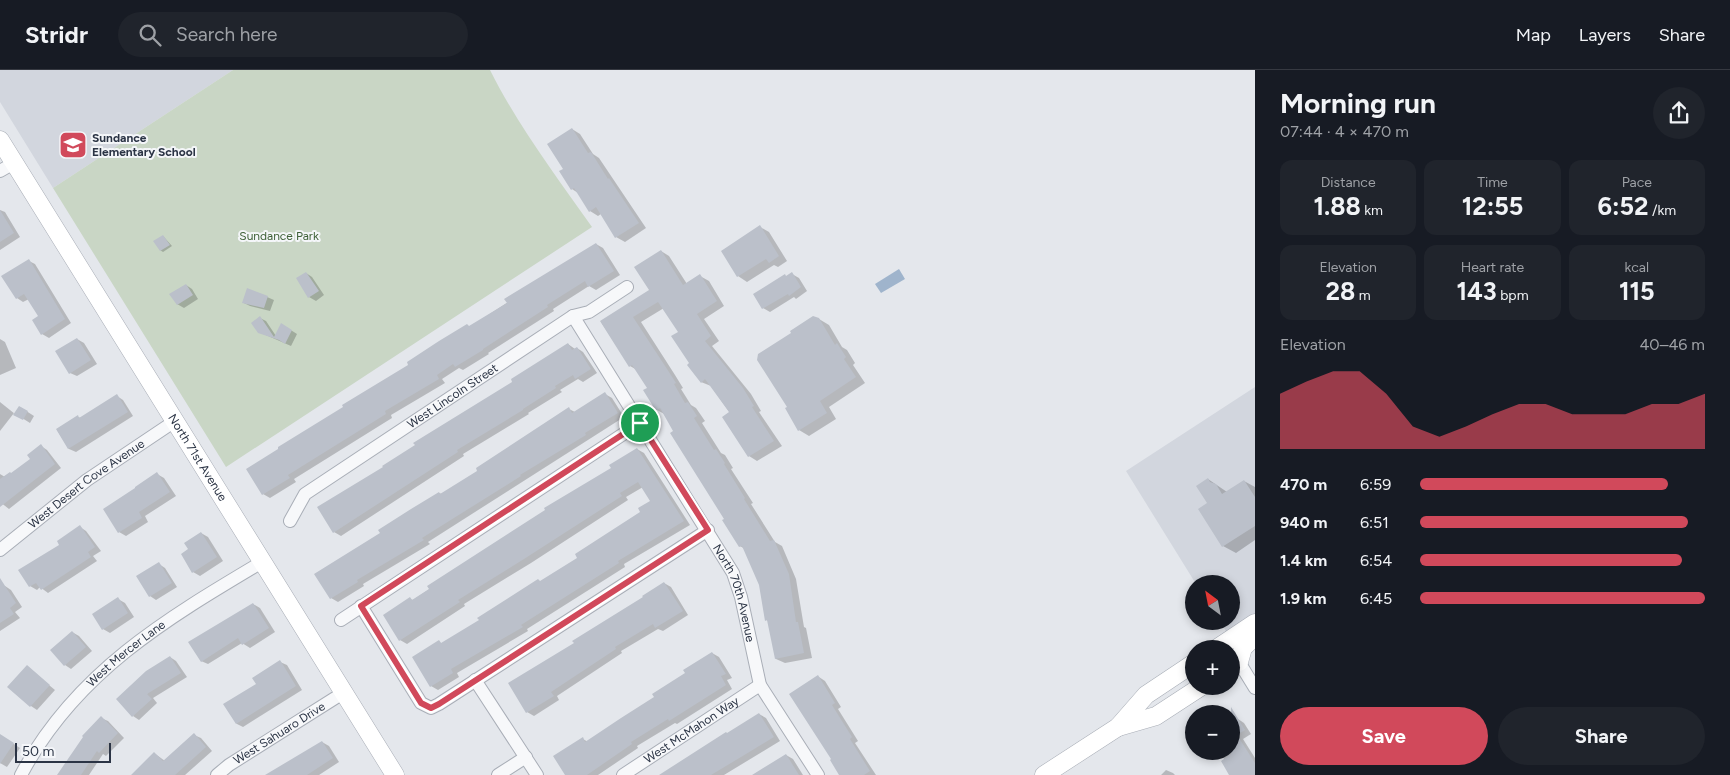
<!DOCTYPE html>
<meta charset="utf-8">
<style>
:root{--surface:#171b24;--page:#20242c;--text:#f1f3f6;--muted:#9ea1a6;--line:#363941;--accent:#d1495b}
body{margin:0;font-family:Figtree,sans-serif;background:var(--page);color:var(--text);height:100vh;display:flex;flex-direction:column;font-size:19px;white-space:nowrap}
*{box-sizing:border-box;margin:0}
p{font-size:16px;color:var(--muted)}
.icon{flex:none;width:28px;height:28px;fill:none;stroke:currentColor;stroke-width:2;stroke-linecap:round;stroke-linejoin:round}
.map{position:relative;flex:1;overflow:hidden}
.panel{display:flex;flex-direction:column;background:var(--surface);width:475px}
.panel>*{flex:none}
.needle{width:32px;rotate:328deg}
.buttons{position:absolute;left:1185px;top:505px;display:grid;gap:10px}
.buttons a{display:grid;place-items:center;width:55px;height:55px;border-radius:50%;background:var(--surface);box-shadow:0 2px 8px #0003;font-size:25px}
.scale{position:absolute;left:15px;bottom:12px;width:96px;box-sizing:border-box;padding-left:5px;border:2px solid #2b3445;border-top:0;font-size:14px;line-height:18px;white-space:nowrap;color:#2b3445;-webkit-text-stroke:4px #f4f6f9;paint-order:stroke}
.pin{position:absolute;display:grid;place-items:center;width:42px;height:42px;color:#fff;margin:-21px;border:2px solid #fff;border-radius:50%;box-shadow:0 1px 5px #0007}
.round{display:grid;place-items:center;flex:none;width:52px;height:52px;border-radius:26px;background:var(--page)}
.summary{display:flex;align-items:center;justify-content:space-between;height:85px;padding:0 25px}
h1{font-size:28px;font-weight:700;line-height:38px}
.stats{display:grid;grid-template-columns:repeat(3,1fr);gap:8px;height:85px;padding:5px 25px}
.stats div{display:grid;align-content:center;border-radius:12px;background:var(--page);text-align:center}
.stats b{font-size:25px;font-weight:700}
.stats small{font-size:14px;font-weight:400}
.stats p{font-size:14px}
.chart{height:140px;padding:10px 25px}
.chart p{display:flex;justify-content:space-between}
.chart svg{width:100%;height:90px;margin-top:5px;fill:var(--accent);opacity:.7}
.primary-button{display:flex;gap:10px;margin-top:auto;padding:10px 25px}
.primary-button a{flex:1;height:58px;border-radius:30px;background:var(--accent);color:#fff;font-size:20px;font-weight:700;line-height:58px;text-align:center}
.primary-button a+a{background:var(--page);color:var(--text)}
ul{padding:0 25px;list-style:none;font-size:16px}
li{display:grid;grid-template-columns:80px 60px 1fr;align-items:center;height:38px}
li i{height:12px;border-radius:6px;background:var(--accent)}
header{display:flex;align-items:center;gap:30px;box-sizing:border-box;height:70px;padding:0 25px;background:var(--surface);border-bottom:1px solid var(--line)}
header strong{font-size:24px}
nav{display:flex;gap:28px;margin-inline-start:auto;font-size:18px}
.search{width:350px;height:45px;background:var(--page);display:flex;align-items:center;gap:12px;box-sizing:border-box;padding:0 18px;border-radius:28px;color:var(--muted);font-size:19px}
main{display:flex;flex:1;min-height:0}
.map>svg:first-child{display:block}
</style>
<header>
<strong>Stridr</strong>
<div class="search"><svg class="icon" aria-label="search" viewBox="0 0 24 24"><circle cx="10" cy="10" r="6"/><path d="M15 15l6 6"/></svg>Search here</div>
<nav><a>Map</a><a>Layers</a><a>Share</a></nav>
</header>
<main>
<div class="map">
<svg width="1255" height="705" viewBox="0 0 1255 705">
<rect width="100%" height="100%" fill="#e4e7ec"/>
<path fill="#d2d6de" d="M0,0H233L53,118L0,32Z
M1255,317V544L1227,563L1220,551H1231V514H1196L1126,401Z"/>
<path fill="#c9d6c5" d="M233,0H490C518,56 556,106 592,157L226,397L53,118Z"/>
<path fill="#9fb4cc" d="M899,199L905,209L881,223L875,214Z"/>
<path fill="#0003" d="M572,59L580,64L593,84L599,88L646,158L625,172L616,167L601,144L598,146L590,141L578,123L572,119L561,102L564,100Z
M0,140L5,142L20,167L0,180Z
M760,157L769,162L787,191L778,197L774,195L747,212L738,206L722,181Z
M163,166L172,176L163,182L160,180Z
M596,174L603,178L620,205L596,220L589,216L553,239L554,241L488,283L489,284L463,300L459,298L442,309L445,313L391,345L392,348L294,409L296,412L270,428L263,424L470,257Z
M661,181L669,186L687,214L700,206L709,211L724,236L704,249L719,271L712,276L751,324L761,341L759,342L782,376L757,391L749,386L724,347L730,343L711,316L701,312L691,294L679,262L664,238L641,252L675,305L683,318L681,319L691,335L696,338L705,351L702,353L721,383L725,385L733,398L731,399L753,433L751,434L775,472L782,476L796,509L804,557L806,558L812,588L785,593L776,589L769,551L766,550L761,515L745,479L740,476L666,345L657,340L648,318L637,300L630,296L601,252L651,221Z
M29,191L35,194L71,253L49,268L42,264L40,246L29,229L23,232L17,228Z
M306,203L312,207L324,225L316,231L309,227Z
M792,204L799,208L807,221L796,229L794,227L770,242L763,238L787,207Z
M186,215L192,219L198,229L184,238L177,234Z
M267,227L274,230L270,241L250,236L244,233Z
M260,248L266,251L276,266L286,257L297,264L291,276L259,262Z
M819,249L829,255L842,277L847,280L855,293L853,295L865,313L829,337L836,349L809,366L799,360L789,337Z
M0,269L5,272L16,298L0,305Z
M77,269L84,273L97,294L77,306L70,303Z
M568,274L575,279L577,278L583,282L597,303L583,312L578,309L560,320L562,322L528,343L529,344L463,384L464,386L341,466L334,462L384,398L514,312Z
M605,324L612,328L624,347L428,472L430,474L363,514L364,516L338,532L331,528L382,463L439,423L442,424L479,401L569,339L575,342Z
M117,326L123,330L133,346L76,382L69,379L57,360L78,347L81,348Z
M0,332L15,344L20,337L34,346L30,353L14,343L0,361Z
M41,376L47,380L61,398L9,439L0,432V404L5,407L12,404L32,390Z
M637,379L644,383L690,455L624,494L625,497L527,559L528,561L457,603L459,607L438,620L431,616L439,572L443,574L579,488L642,443L652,431L643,417L626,427L628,430L531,493L464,534L465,536L407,574L400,570L410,529L413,530L613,398Z
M157,404L164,408L176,426L145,446L148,452L126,466L119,462Z
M1208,409L1227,422L1244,411L1255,417V470L1236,483L1223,476L1209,434Z
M80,457L86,461L101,481L93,486L97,491L48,523L40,517L37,520L30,516L61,475Z
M201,463L208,467L223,491L200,506L193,502L190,479Z
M159,494L165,498L177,517L156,530L150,526Z
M664,513L671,517L688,545L663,561L658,559L621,581L622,583L557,626L559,630L534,646L527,642L576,574Z
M5,516L11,520L22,537L15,542L20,548L0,561V519Z
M118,529L125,533L134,547L110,563L103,559L94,545Z
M253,534L260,538L275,562L250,578L242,573L208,594L201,591Z
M72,562L79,566L92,581L71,599L65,595Z
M712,583L719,587L732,608L727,610L732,619L677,654L675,653L637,676L638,678L598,705H567L583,669L588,672L656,627Z
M170,587L176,591L187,607L153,628L157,633L139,650L133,646Z
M280,592L287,595L302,620L243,657L237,654L225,635L258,614Z
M27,597L55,620L37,640L31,636Z
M819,607L825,611L841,637L838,639L858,671L855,673L876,705H841Z
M1221,639L1228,644H1213Z
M759,644L766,648L780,671L724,705H662Z
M101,648L108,651L124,668L106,686L103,684L89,705H59Z
M1238,649L1244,653L1251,664L1243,669L1255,688V705H1232L1220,681H1231Z
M0,665L20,678L7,697L0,693Z
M194,665L201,668L212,681L185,705H133L154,683L165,691Z
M322,672L329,676L339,692L319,705H267Z
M786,685L793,689L803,705H762Z
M1166,700L1173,703L1175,705H1161Z"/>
<path fill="#bbc0ca" d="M572,58L588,83L591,82L608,109L609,108L639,153L615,168L596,137L589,142L574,118L571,120L559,101L563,99L547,74Z
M0,140L14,163L0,172Z
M760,155L779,186L769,193L766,189L737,207L721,181Z
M163,165L170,175L160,181L153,171Z
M596,173L614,201L588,217L585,211L547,235L548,237L483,279V280L455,297L453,294L437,305L439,309L385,341L386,344L288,405L290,408L262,425L246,399L278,379V377L343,337L342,335L408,295L407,292L439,271L467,254L469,256L507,233L504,229Z
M661,180L683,215L700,204L717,231L697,244L711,266L705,271L743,318L754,336L752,337L774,371L748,387L722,347L729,342L705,309L701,313L687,295L689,293L671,266L678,262L658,232L633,247L667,299L676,313L674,314L685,333L688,332L697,346L694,348L714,380L716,379L725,393L724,394L745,428L744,429L770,471L774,470L789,504L796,552H798L804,583L775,589L767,550L765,551L759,515L742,476L739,477L722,450L724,449L670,363L673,361L660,338L656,341L643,320L647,318L632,295L629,297L600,251L649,220L634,197Z
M29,189L65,249L41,265L32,250L38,246L24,224L16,229L1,206Z
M306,202L319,221L308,228L296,208Z
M792,202L801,217L789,226L788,224L762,239L753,224L785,204L786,206Z
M186,214L193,225L177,235L169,224Z
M247,218L268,226L264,238L242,233Z
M260,246L274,267L281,253L292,260L285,274L279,270L258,263L251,253Z
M813,246L819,248L835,275L837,273L846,287L844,289L856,307L820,331L827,343L798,361L785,338L787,337L757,290L758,284L791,263L790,261Z
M77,268L91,290L69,304L55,281Z
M568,273L572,280L577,277L591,299L575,309L573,305L555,316L556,318L523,339V340L457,380L458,382L333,463L317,437L383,397L382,396L415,375L413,373L512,312L511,309Z
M605,322L618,343L585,363L586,365L520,405L521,406L422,468L424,470L357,510L358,512L330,529L314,504L380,463L378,460L411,439L439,422L440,424L477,401L476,398L569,337L572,343Z
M117,324L128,342L68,379L56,359L78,345L79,348Z
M19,336L28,341L23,350L13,345Z
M41,374L55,394L0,437V409L10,402L11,403L30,389L27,385Z
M637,378L684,451L618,491L619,493L521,555L523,557L451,599L453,603L430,617L412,587L439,570L441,573L479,550L477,548L538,509L540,511L577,488L575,484L640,442L638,438L650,431L638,412L620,423L622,426L524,489L458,530L460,532L399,571L383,545L410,527L412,530L429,519L427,516L545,440L544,438L611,398L609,395Z
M157,402L170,422L139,442L142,448L118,463L103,439L135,418V417Z
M1208,408L1210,412L1216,414L1222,424L1244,410L1255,427V456L1222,477L1198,439L1207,433L1196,416Z
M80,455L95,477L88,482L91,487L41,520L36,513L29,517L18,500L59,475L57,471Z
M201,462L217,487L192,503L181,484L188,479L184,473Z
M159,492L172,513L149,527L136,506Z
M0,508L16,533L10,538L14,544L0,553Z
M664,512L683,541L655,558L653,554L615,577L616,579L551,622L554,626L526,643L508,613L574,573L572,571L643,527L642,526Z
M118,527L128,543L102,560L92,544Z
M253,533L269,558L242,575L238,568L201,592L188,572Z
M72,561L86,577L64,596L50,580Z
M712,582L726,604L721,606L726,615L669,651L668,649L631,672L632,674L587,705H565L553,686L583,667L585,672L621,648L654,627L652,624L685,603L683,600Z
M170,586L181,603L147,624L152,629L132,647L116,629L146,601Z
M280,590L296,616L236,654L223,634L256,614L252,608Z
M27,595L50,615L30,637L7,617Z
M818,605L835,633L832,635L852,667L850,669L870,701L864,705H839L830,690L831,689L789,624Z
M1231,637L1245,660L1237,665L1255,693V705H1229L1221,691L1231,684Z
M759,643L774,667L746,684L711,705H659L726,662L727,663Z
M101,646L118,663L99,683L97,681L81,705H57L83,667L82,666Z
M194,663L206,677L175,705H131L154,682L163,691Z
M0,664L14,673L0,694Z
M322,671L333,688L307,705H265Z
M786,684L799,705H752Z"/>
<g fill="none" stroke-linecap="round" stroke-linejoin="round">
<defs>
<g id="street">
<path d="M0,101L14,93"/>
<path id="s1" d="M573,246L733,503L741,527L760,615L818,705"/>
<path id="s2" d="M290,451L305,424L573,246L589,242L627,217"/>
<path id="s3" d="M0,480L87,410L175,351"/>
<path d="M361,536L421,633L431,638L439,634L708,460"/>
<path d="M341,550L640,353"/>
<path d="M1239,592L1255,618"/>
<path d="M475,610L537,705"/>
<path id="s4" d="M21,705C75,603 166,549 262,492"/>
<path id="s5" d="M217,705L229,695L343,623"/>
<path d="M498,705L526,687"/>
<path id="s6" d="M623,705L760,615"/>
</g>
<g id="secondary">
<path id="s7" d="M0,70L395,705"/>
<path d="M1216,579L1255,553"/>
<path d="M1239,592L1243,578L1255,566"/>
<path d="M1118,657L1156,646L1202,616"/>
<path d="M1044,705L1118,657L1146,625L1194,593"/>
</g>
</defs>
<use href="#street" stroke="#a9aeb7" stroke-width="14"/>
<use href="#secondary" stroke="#a9aeb7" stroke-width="19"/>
<use href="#street" stroke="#f7f8fa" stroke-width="12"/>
<use href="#secondary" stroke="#fff" stroke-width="18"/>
</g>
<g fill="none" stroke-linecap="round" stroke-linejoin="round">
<defs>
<path id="route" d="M640,353L708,460L439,634L431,638L421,633L361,536Z"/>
</defs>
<use href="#route" stroke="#fff" stroke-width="10"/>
<use href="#route" stroke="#d1495b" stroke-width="6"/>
</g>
<defs>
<symbol id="school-square" viewBox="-11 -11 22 22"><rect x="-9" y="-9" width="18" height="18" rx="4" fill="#d1495b" stroke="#f4f6f9"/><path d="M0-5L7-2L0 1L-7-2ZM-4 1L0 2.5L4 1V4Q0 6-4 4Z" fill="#fff"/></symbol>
</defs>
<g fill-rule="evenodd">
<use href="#school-square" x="57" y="59" width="32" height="32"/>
</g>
<g text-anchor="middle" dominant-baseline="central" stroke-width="4" stroke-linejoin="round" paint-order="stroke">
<g font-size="12" font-weight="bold" fill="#2b3445" stroke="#f4f6f9" text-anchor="start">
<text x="92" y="68">Sundance<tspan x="92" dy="14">Elementary School</tspan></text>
</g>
<g font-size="12" fill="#3f6138" stroke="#f4f6f9">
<text x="279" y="166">Sundance Park</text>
</g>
<g font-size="12" fill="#2b3445" stroke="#f4f6f9">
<text stroke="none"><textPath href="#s2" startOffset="208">West Lincoln Street</textPath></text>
<text stroke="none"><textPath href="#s7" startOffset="374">North 71st Avenue</textPath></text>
<text stroke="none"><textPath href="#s3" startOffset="109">West Desert Cove Avenue</textPath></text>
<text stroke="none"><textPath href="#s1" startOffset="322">North 70th Avenue</textPath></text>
<text stroke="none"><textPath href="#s4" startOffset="162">West Mercer Lane</textPath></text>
<text stroke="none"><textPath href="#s6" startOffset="82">West McMahon Way</textPath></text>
<text stroke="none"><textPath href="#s5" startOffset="75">West Sahuaro Drive</textPath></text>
</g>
</g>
</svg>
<div class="buttons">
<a><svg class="needle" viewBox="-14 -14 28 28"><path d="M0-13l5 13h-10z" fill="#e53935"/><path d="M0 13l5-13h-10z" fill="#9ea1a6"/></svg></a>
<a>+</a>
<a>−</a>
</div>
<div class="scale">50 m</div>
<div class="pin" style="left:640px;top:353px;background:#1e9e55"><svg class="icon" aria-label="arrive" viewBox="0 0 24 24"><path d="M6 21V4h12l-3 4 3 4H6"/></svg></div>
</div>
<section class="panel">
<div class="summary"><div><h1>Morning run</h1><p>07:44 · 4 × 470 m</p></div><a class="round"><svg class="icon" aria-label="share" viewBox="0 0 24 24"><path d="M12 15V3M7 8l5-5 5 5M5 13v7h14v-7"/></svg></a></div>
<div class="stats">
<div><p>Distance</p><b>1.88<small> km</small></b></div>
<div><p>Time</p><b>12:55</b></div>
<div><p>Pace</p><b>6:52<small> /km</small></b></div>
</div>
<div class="stats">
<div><p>Elevation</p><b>28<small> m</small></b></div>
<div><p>Heart rate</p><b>143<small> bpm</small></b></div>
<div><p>kcal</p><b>115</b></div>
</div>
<div class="chart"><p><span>Elevation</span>40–46 m</p>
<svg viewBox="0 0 160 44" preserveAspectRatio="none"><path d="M0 44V17L10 11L20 6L30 6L40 17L50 33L60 38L70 33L80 27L90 22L100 22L110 27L120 27L130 27L140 22L150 22L160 17V44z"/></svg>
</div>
<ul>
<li><b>470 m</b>6:59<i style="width:87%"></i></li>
<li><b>940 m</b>6:51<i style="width:94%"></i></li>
<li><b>1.4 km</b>6:54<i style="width:92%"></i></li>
<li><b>1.9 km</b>6:45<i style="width:100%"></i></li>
</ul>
<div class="primary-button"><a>Save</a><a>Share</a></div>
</section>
</main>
